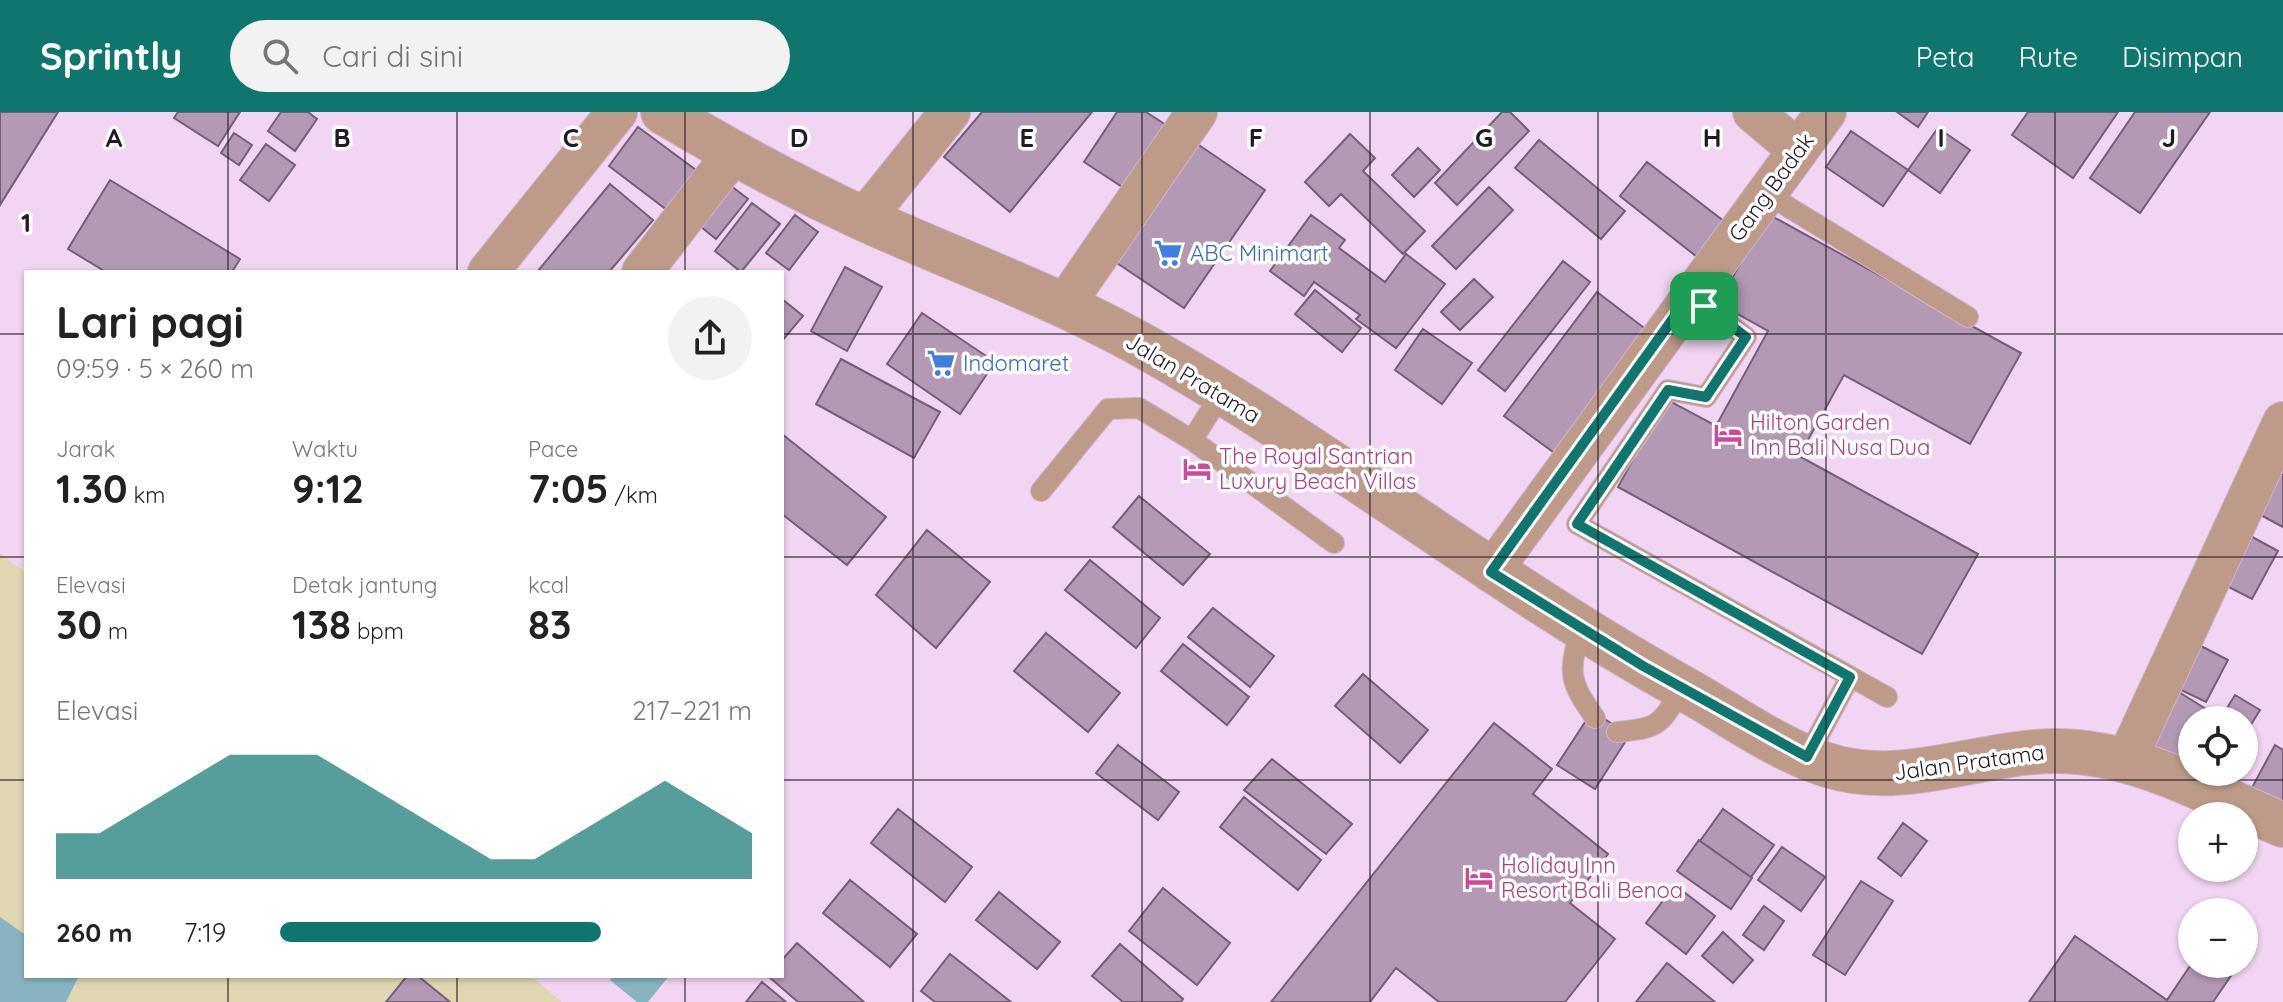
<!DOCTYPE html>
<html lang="id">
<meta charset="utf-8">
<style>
:root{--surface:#fff;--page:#f2f2f2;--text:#222;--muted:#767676;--accent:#0f766e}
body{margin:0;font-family:Quicksand,sans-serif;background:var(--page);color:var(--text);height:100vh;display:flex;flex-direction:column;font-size:30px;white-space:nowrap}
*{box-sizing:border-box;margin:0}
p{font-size:26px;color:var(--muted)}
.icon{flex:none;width:44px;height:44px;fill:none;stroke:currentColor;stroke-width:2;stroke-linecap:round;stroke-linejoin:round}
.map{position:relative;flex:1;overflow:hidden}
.drawer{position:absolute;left:24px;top:158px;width:760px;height:708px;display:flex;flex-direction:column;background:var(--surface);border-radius:0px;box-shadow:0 2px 6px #0004}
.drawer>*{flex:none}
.controls{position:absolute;left:2178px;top:594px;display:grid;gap:16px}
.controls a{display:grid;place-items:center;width:80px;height:80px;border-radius:50%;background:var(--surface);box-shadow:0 2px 6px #0004;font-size:40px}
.pin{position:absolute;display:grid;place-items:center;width:68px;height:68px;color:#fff;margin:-34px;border-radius:16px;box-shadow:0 4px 12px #0006}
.round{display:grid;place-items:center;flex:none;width:84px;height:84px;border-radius:42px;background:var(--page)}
.summary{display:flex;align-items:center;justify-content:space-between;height:136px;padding:0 32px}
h1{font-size:44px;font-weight:800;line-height:60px}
.metrics{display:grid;grid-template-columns:repeat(3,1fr);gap:12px;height:136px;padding:8px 32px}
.metrics div{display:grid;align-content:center}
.metrics b{font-size:40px;font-weight:800}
.metrics small{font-size:22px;font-weight:400}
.metrics p{font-size:22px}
.chart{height:224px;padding:16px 32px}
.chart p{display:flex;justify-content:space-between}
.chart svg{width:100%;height:144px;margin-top:8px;fill:var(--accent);opacity:.7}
ul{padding:0 32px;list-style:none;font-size:26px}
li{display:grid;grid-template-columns:128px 96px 1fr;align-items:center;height:60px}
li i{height:20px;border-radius:10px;background:var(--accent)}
header{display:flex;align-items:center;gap:48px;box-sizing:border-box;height:112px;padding:0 40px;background:var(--accent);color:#fff}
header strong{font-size:38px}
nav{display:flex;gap:44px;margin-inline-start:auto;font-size:28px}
.search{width:560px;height:72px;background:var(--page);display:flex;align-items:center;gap:20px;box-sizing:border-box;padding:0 28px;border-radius:44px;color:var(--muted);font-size:30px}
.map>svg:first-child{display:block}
</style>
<header>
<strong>Sprintly</strong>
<div class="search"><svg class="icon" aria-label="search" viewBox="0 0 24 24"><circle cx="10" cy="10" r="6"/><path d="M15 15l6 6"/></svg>Cari di sini</div>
<nav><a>Peta</a><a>Rute</a><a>Disimpan</a></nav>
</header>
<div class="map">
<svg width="2283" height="890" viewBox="0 0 2283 890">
<rect width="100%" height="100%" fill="#f1d5f2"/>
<path fill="#e0d6b1" d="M0,441L26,461V823L0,805Z
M79,864H531L562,890H66Z"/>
<path fill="#88b4bf" d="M0,805L26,823V864H79L66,890H0Z
M613,864H669L648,890H637L610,868Z"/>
<path fill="#b399b4" stroke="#765e78" stroke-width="2" d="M0,0H58L0,93Z
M178,0H240L218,34L174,6Z
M281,0H308L317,7L295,39L268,19Z
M982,0H1092L1010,100L944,45Z
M1117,0H1146L1169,15L1127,78L1084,50Z
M1502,0H1510L1529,19L1457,93L1435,71Z
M1897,0H1928L1918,15Z
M2028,0H2118L2073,66L2012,23Z
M2135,0H2210L2140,101L2090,66Z
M638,15L696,58L667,98L609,54Z
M1938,16L1970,38L1940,81L1908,58Z
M1851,19L1908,58L1883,94L1826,55Z
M234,21L252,33L239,53L221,41Z
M1350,22L1375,46L1363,59L1425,119L1403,142L1341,82L1329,94L1305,70Z
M1190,27L1265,78L1184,196L1108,145Z
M1539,28L1625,99L1601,127L1515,56Z
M266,32L295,53L269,89L240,68Z
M1418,36L1440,58L1414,85L1392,63Z
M1647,50L1725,110L1697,145L1620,84Z
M110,68L240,147L232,160H106L68,137Z
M726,70L748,87L716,127L695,110Z
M610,72L653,108L609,160H537Z
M1489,75L1513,98L1456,157L1432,134Z
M752,91L780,112L741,160L715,139Z
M1768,102L2021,241L1970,332L1844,263L1799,344L1978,442L1922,542L1618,375L1666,287L1716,314L1768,219L1718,191Z
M795,103L818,120L789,158L766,141Z
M1311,103L1345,128L1339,136L1385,170L1406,142L1445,172L1396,236L1356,207L1360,203L1314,170L1304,184L1270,159Z
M1563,149L1590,170L1505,279L1478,258Z
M845,155L882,175L847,239L811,219Z
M1474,167L1493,185L1460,218L1441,200Z
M1315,178L1361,216L1342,240L1295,202Z
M1597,180L1652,222L1560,345L1504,304Z
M782,187L803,204L782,229Z
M922,201L995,250L960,302L887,252Z
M1423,217L1472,251L1442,292L1395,258Z
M841,247L940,300L914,346L816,292Z
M782,322L886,405L847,453L782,402Z
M2280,361L2283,363V415L2257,401Z
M1139,384L1210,442L1183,473L1113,415Z
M927,418L990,470L936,536L876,483Z
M2245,421L2278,439L2252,487L2219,470Z
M1090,448L1160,506L1136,536L1065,478Z
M1213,496L1274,544L1250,575L1188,525Z
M1046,521L1120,581L1088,620L1014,559Z
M1183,532L1249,585L1227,613L1161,559Z
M2201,534L2228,548L2206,590L2179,577Z
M1363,562L1428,618L1400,651L1335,594Z
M2171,575L2209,599L2203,608H2192V627L2175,654L2137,630Z
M2235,583L2260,598L2247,619L2244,608L2222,604Z
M1598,603L1619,616L1614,623L1625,630L1595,677L1557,653L1587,607Z
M1494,611L1552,657L1533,682L1608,742L1570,791L1615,827L1565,890H1439L1396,856L1370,890H1271Z
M1118,633L1179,680L1158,708L1096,661Z
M2275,633L2283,638V701L2248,683Z
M1272,647L1352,712L1326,742L1244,678Z
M1244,685L1321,748L1298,778L1220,715Z
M898,697L972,755L945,790L871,731Z
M1723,697L1774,733L1751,765L1700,729Z
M1903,711L1927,729L1901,764L1878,746Z
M1699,728L1752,766L1731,797L1677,759Z
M1782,735L1825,765L1801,799L1758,768Z
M850,768L917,822L890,855L823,801Z
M1861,769L1893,789L1845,863L1813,843Z
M1675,773L1715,804L1686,842L1646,811Z
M1163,776L1230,831L1197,873L1129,819Z
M999,780L1060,830L1037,857L976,808Z
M1764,794L1784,809L1764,838L1743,823Z
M1723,820L1753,848L1733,871L1702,844Z
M2075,824L2167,888L2192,851L2239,852L2213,890H2029Z
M797,831L864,890H798L768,864H782V848Z
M1120,832L1183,887L1181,890H1123L1092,864Z
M950,842L1011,890H935L921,879Z
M1667,851L1715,890H1636Z
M407,864H418L450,890H386Z
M762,870L786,890H746Z"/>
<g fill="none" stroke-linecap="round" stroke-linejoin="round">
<defs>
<path id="service" d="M1767,82L1968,205
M1690,183L1746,225L1706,285L1668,278L1577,412L1887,585
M1192,328L1334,431
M1041,379L1108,297L1139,296L1192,328L1222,281
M1581,518C1567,562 1570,570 1595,606
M1617,620C1661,616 1659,613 1683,576
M1807,645L1850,565"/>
<path id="minor" d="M1753,0L1798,38
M864,107L950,0
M488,160L617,0
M642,160L733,42
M1065,192L1197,0
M1491,460L1826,0
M2127,647L2283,310"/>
<path id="tertiary" d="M663,0C728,39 795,75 864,107C964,152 1066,188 1161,244C1340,347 1502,475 1683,576C1730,602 1775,636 1827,653C1902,677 1975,641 2051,639C2133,637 2210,682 2283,713"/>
</defs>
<use href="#service" stroke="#ccb3cd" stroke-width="22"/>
<use href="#minor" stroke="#ccb3cd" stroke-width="42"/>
<use href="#tertiary" stroke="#ccb3cd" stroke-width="46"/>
<use href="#service" stroke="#be9b89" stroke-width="20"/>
<use href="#minor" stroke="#be9b89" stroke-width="40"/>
<use href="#tertiary" stroke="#be9b89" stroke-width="44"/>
</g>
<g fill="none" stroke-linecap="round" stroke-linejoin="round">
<defs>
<path id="route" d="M1690,183L1746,225L1706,285L1668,278L1577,412L1850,565L1807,645L1643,554L1491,460Z"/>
</defs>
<use href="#route" stroke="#fff" stroke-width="16"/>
<use href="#route" stroke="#0f766e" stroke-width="10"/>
</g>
<path fill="none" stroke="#231924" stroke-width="2" stroke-opacity="0.55" d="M228,0V160M457,0V160M685,0V160M913,0V890M1142,0V890M1370,0V890M1598,0V890M1826,0V890M2055,0V890M0,222H26M782,222H2283M0,445H26M782,445H2283M0,668H26M782,668H2283M228,864V890M457,864V890M685,864V890"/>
<defs>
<symbol id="supermarket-bare" viewBox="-9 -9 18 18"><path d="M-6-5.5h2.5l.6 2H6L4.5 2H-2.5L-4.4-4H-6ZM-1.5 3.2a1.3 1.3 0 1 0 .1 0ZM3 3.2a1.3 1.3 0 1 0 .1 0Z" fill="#3f7fe0" stroke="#fff" stroke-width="2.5" paint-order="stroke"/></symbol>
<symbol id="hotel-bare" viewBox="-9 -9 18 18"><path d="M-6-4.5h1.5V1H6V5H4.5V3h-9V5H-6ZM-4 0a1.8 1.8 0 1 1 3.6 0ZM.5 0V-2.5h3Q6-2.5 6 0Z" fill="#d1479c" stroke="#fff" stroke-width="2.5" paint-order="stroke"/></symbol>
</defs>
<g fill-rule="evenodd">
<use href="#supermarket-bare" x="1148" y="121" width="40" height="40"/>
<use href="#supermarket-bare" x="921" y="231" width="40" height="40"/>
<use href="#hotel-bare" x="1708" y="303" width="40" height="40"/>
<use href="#hotel-bare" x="1177" y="337" width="40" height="40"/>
<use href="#hotel-bare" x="1459" y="746" width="40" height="40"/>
</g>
<g text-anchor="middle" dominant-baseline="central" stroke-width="7" stroke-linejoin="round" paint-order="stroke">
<g font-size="22" fill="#231924" stroke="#fff">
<text transform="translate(1771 75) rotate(-54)">Gang Badak</text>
<text transform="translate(1193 266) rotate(31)">Jalan Pratama</text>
<text transform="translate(1969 650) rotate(-8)">Jalan Pratama</text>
</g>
<g font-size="22" fill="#366cbe" stroke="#fff" text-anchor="start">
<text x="1190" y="141">ABC Minimart</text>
<text x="963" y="251">Indomaret</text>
</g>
<g font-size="22" fill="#b23c85" stroke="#fff" text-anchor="start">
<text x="1750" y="310">Hilton Garden<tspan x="1750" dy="25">Inn Bali Nusa Dua</tspan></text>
<text x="1219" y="344">The Royal Santrian<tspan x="1219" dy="25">Luxury Beach Villas</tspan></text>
<text x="1501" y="753">Holiday Inn<tspan x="1501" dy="25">Resort Bali Benoa</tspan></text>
</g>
</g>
<g font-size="26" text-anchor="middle" font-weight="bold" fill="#231924" stroke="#fff" stroke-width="7" stroke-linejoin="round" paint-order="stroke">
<text x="114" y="35">A</text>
<text x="342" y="35">B</text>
<text x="571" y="35">C</text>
<text x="799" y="35">D</text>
<text x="1027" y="35">E</text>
<text x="1256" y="35">F</text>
<text x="1484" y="35">G</text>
<text x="1712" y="35">H</text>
<text x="1941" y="35">I</text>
<text x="2169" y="35">J</text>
<text x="26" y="120">1</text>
</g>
</svg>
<div class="controls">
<a><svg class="icon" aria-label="locate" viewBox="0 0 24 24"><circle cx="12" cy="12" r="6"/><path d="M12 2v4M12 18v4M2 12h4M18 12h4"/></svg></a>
<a>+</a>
<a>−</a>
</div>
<div class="pin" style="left:1704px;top:194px;background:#1e9e55"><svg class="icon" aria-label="arrive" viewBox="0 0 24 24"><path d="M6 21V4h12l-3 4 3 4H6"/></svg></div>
<section class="drawer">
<div class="summary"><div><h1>Lari pagi</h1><p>09:59 · 5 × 260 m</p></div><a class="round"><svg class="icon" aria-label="share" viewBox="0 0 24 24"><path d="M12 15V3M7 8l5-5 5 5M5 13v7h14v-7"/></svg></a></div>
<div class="metrics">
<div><p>Jarak</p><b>1.30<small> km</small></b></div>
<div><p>Waktu</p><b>9:12</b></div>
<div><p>Pace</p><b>7:05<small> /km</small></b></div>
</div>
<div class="metrics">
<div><p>Elevasi</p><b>30<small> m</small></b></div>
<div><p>Detak jantung</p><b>138<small> bpm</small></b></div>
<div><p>kcal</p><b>83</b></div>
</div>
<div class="chart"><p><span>Elevasi</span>217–221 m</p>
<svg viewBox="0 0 160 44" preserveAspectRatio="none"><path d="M0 44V30L10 30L20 22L30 14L40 6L50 6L60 6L70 14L80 22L90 30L100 38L110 38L120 30L130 22L140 14L150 22L160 30V44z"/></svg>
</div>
<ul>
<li><b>260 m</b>7:19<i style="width:68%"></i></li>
</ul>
</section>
</div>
